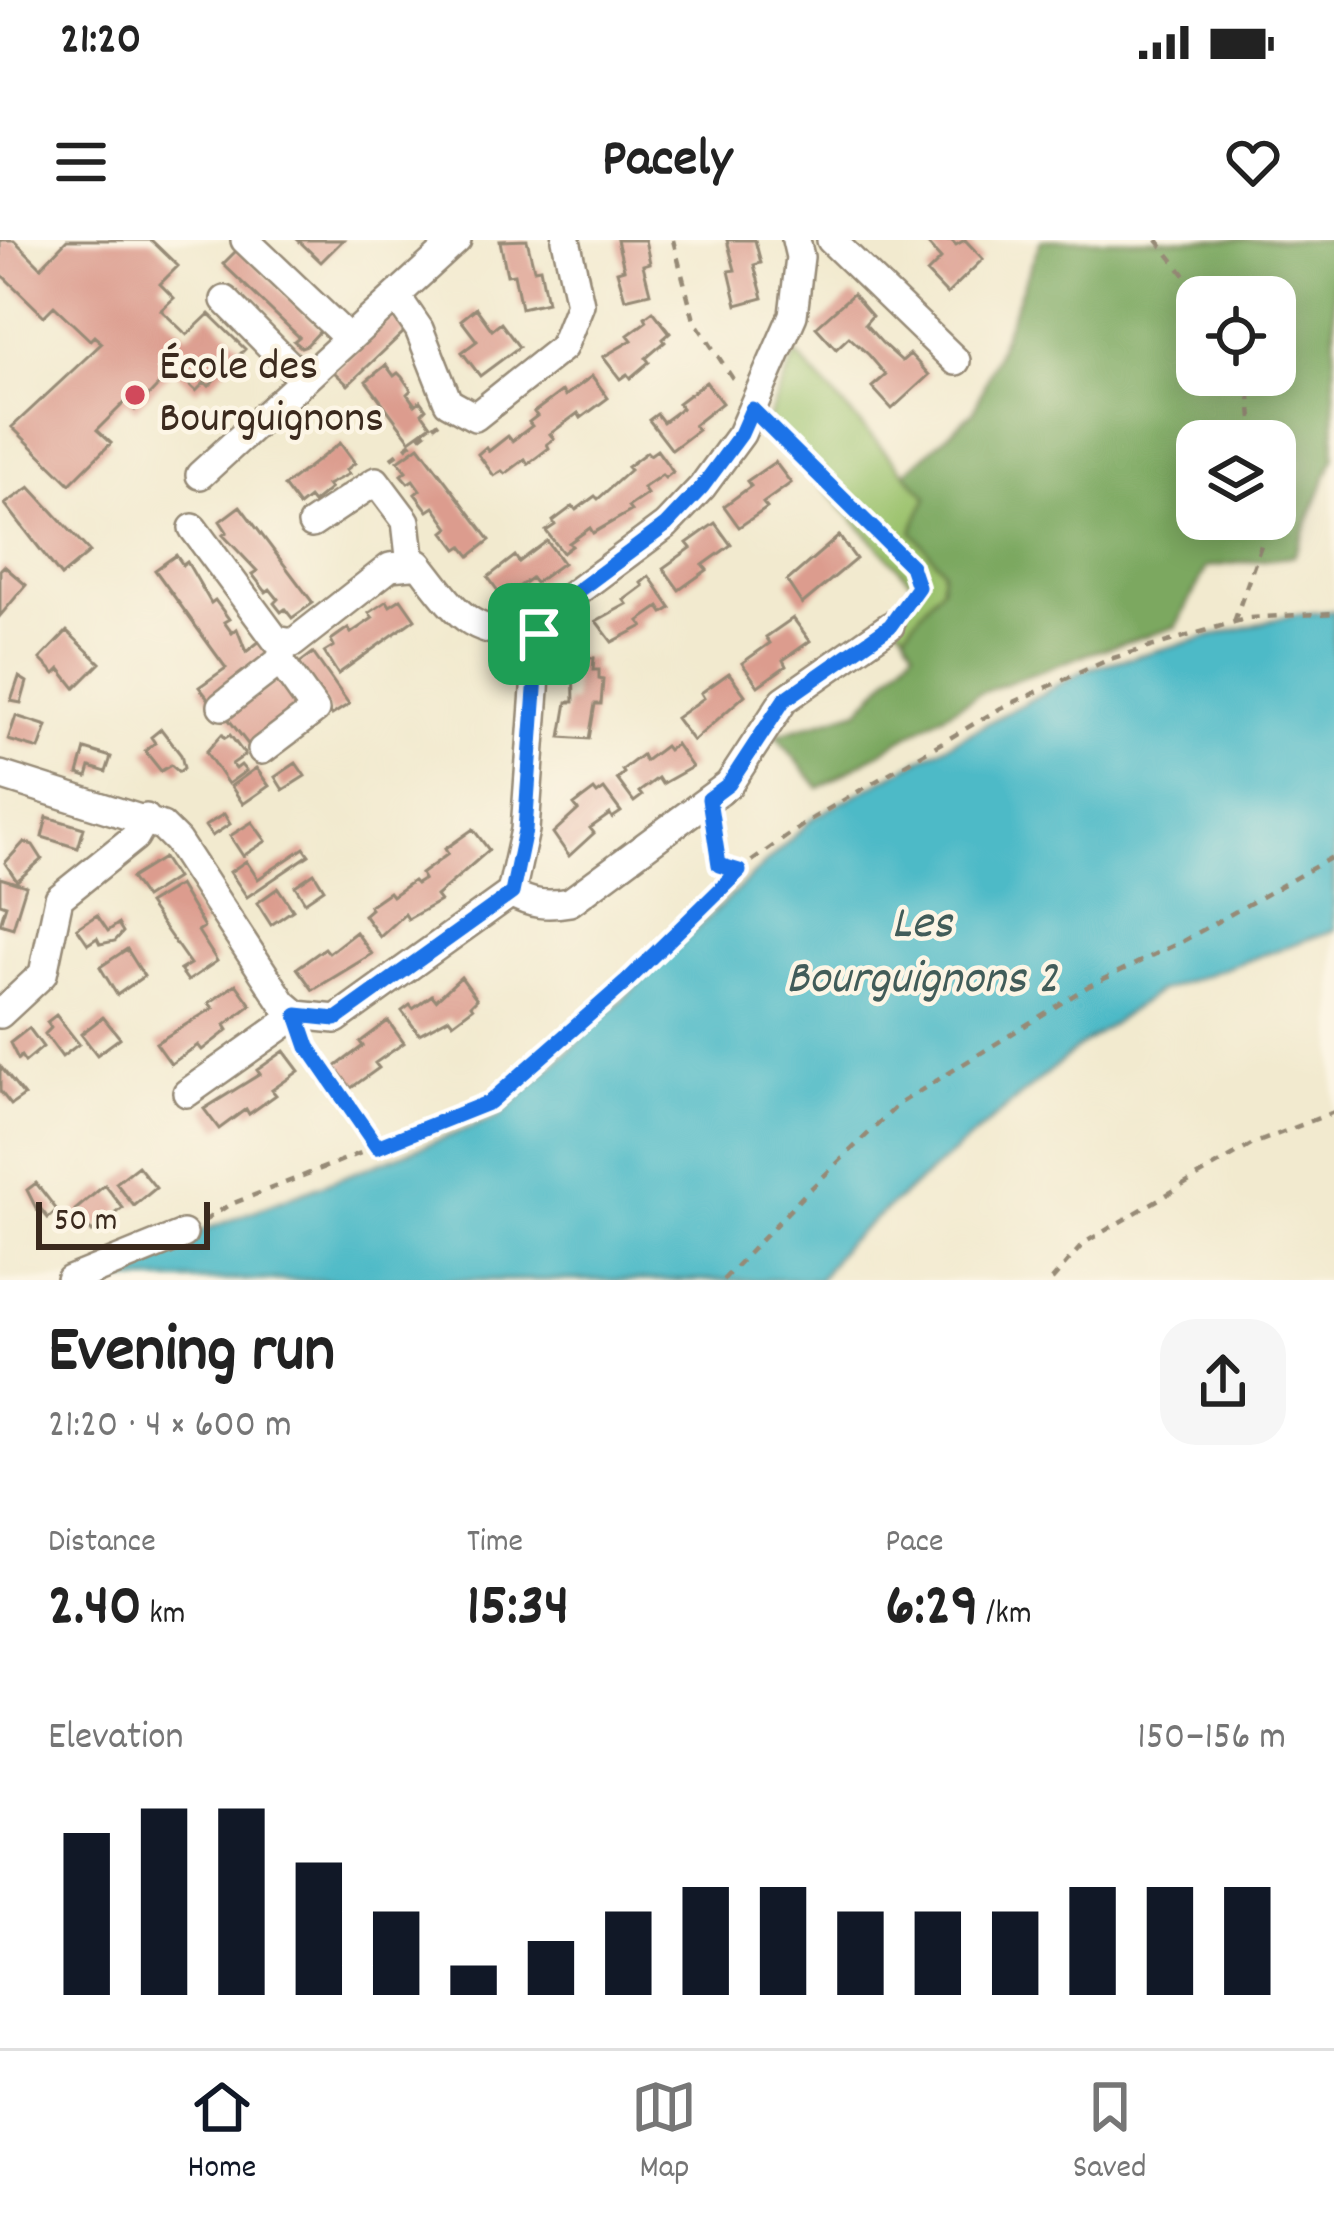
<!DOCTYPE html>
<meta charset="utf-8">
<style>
:root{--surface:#fff;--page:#f6f6f6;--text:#222;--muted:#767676;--line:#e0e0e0;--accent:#111827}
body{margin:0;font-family:Dekko,sans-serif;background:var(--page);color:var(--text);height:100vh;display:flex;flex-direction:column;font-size:45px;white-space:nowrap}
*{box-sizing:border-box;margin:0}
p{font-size:39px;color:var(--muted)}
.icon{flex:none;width:66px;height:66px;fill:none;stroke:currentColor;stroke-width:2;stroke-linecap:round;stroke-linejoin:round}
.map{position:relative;height:1040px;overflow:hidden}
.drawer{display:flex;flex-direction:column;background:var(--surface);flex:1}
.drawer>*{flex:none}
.fabs{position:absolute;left:1176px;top:36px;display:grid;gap:24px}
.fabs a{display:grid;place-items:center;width:120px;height:120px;border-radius:24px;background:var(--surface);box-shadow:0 6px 30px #0003;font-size:60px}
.scale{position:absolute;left:36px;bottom:30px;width:174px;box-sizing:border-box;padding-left:12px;border:6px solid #3b2a1e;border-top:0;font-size:33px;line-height:42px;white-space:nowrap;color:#3b2a1e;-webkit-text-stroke:9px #fcf5e5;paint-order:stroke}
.pin{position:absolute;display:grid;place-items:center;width:102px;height:102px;color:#fff;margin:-51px;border-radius:24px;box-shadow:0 6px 18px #0006}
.round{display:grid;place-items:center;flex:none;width:126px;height:126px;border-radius:36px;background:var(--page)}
.overview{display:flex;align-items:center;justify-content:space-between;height:204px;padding:0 48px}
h1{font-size:66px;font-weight:700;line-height:90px}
.figures{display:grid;grid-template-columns:repeat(3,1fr);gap:18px;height:204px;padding:12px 48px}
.figures div{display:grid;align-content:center}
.figures b{font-size:60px;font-weight:700}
.figures small{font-size:33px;font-weight:400}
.figures p{font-size:33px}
.chart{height:336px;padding:24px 48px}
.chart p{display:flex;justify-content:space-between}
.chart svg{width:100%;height:216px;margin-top:12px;stroke:var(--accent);stroke-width:6}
.status{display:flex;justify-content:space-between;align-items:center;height:84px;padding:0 60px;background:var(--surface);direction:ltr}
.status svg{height:33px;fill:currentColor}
header{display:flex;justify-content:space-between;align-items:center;height:156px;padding:0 48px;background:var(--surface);font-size:54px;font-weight:700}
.tabs{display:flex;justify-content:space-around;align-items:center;height:168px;border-top:3px solid var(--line);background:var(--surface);font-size:33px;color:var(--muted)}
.tabs a{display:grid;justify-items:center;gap:6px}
.tabs .current{color:var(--accent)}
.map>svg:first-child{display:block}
</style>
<div class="status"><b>21:20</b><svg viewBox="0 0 49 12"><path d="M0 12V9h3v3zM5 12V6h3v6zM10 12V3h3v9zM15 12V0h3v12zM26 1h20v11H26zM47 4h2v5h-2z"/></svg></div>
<header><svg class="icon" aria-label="menu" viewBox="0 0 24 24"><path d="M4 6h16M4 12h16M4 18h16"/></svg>Pacely<svg class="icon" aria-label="heart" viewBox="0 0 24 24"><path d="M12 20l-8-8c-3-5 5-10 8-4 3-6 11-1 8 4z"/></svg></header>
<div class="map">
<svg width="1334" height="1040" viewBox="0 0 1334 1040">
<rect width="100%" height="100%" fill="#fcf5e5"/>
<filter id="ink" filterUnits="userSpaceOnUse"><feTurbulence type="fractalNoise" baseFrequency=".00833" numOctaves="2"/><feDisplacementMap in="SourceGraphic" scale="24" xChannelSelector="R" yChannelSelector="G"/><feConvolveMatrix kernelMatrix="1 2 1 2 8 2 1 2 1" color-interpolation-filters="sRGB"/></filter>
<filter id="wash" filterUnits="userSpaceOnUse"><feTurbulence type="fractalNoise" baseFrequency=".004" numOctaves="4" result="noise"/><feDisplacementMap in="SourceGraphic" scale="48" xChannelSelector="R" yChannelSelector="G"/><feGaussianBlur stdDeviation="2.7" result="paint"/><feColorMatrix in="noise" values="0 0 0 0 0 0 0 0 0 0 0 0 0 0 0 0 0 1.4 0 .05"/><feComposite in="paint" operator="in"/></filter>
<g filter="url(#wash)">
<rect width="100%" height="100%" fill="#f2eacf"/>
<path fill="#9bc26d" stroke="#6b7646" stroke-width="3" d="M796,114L927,257L913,291L943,329L942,346L905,392L892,378L913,350V343L765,186Z"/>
<path fill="#7ca860" stroke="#5c693f" stroke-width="3" fill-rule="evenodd" d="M1041,0H1334V217L1294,316L1207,327L1176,387L1087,414L980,453L819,548L776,495L859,470L914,409L905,392L942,346L943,329L912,291L927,257L905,233L974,171ZM1197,57H1275V135H1197ZM1197,201H1275V279H1197Z"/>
<path fill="#4dbac7" stroke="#447272" stroke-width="3" d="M1334,371V690L1157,752L1075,810L846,1003L819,1040H75L499,877L813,578L1087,429L1292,375Z"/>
<g id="blocks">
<path fill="#dc9c8e" d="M0,0H14L41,27L67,0H151L178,26L160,44L174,58L161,70L187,95L209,74L245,109L209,146L205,142L196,151L173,130L135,170L126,161L97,190L111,203L70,244L12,187L102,103L94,96L90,100L54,66L44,76L0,33Z
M298,0H343L321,22Z
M527,0L534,29L540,28L547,62L521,68L514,34L507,35L500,1Z
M617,0H645L650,23L643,25L650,53L625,59L617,31L624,29Z
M727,0H755L761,23L754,25L763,58L737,65L729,31L735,30Z
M924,0H951L956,5L965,0L983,19L947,54L927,33L941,19Z
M238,9L321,90L307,105L301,107L294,101L299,97L223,24Z
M853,54L872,76L865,84L882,103L902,121L910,114L929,135L892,169L872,147L886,135L869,115L849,97L836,109L816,87Z
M476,68L492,90L501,83L519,107L480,136L462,112L477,101L461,80Z
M653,71L670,93L663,99L665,102L646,118L649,122L630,138L627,134L620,139L603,117L632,100L628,95L647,81L645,77Z
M392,76L406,90L348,145L334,132Z
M386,125L394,136L398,133L402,137L411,150L407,154L415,165L420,161L426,169L422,173L431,185L410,200L366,141Z
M592,136L608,158L581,178L578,173L550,194L554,199L547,204L549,208L528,224L525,219L505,234L502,231L494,236L478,214L486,207L489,211L508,196L512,201L532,186L529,182L537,176L534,172L562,151L565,156Z
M706,142L722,163L694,185L698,190L672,210L649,180L657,174L663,182L682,168L678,163Z
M340,203L355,223L346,230L349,234L327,245L330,249L313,263L309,258L299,266L284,246Z
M419,206L490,300L470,316L462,306L457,309L444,292L449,288L434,267L428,271L415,254L420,250L413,240L408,243L401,235L406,231L398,221Z
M657,210L673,232L665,238L662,235L643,248L647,254L628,267L631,271L593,293L590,288L569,303L572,306L563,313L546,291L555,285L553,281L573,266L576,270L595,256L598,259L630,230L627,227L647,212L650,215Z
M775,222L791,243L763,263L767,268L739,287L724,266L751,246L747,241Z
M30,247L90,312L61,336L5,264Z
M240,266L313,363L292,378L285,369L281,372L274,363L278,359L270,349L266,352L252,334L257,331L223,295L227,292L220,281Z
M715,283L731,305L703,325L707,330L679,350L663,328L691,308L687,303Z
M839,296L856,319L802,364L787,341Z
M547,301L563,323L535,343L531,338L503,358L488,337L515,316L519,322Z
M176,315L183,325L187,322L211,363L215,360L229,379L224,382L232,393L237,389L246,412L260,401L272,417L211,462L199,447L226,428L155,330Z
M4,326L26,345L0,376V330Z
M649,336L671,368L663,373L659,367L639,381L643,386L612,402L596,381L627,364L624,360L643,346L641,343Z
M401,359L415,379L338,434L324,412L334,406L331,400L348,388L351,393L373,378L369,373L387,361L390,366Z
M793,378L810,401L783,420L786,426L758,446L742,423L770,403L766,397Z
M67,391L100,423L75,448L60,429L55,434L40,419Z
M313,413L349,464L332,475L297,425Z
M573,417L594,418L593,430H599V439L603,440L601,464H595L589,499L561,497L567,462H574Z
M729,433L745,455L693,501L676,478L704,458L701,453Z
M19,437L27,442L21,463L11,461Z
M278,439L301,469L250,507L226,476Z
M16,476L47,486L39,509L8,500Z
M161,489L181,515L184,528L179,532L171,525L161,531L145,511L155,503L151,497Z
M222,494L225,498L230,495L245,515L232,524L236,529L241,525L246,531L228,544L206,512Z
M676,504L692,527L662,544L658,538L639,552L642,556L634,562L617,539L624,533L622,530L642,515L645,521L665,506L668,510Z
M85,509L111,517L106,532L90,527L87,537L78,534Z
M296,523L305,536L283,550L275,537Z
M256,528L269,546L243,564L231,546Z
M604,549L621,572L612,578L610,574L590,588L594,593L569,616L553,593L578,570L574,565L594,550L597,554Z
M224,574L230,584L212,596L205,586Z
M47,577L84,588L78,608L42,597Z
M252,582L266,601L243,616L230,596Z
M473,589L489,610L436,656L440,661L408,679L405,674L380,697L364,675L371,669L369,666L389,652L392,656L413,641L416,644L424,639L421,634L448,614L445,609Z
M24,602L33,605L42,619L17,641L5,623Z
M304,608L309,615L247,657L230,632L246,621L258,639Z
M163,618L176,638L145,658L131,638Z
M314,633L324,649L305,662L295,646Z
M0,638L26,646L13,688L0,684L6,665L0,663Z
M179,645L204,687L198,691L217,721L188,741L180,730L190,724L148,664Z
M278,648L293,670L271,685L257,663Z
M97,675L108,691L118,684L123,692L115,701L100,704L97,698L88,704L77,688Z
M356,692L372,714L313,750L297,728L325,708L329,713Z
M127,709L144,736L117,755L100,727Z
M461,737L477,759L471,765L473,768L453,783L449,778L419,794L402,771L410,765L413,769L432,755L436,760Z
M236,744L251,765L225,785L228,790L202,810L198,805L171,824L156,803L213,768L209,763Z
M56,775L79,804L62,817L45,794L51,788L47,782Z
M103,777L120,798L97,815L81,794Z
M388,781L404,803L375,823L379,828L351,848L335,827L363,806L360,802Z
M29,788L43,807L25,822L21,816L18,819L10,803Z
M284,811L299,831L272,850L276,855L249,874L246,869L219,889L204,869L260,834L257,830Z
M0,826L24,856L11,865L0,851Z
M138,926L156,948L134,966L116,943Z
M36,943L57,970L48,978L40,968L37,970L27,950Z
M105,945L123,968L92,992L75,970Z"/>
</g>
</g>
<g filter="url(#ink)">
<use href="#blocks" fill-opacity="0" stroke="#968a76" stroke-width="3"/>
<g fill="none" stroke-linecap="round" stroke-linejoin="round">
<defs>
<path id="minor" d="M245,0L349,99
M831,0L956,121
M397,57L419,89L448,162L475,177L563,107L580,64L566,0
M225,60L304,140
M200,235L457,0
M193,288L276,400L293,403L390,327L411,325L406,281L376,241L312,284
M411,325L419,324C460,377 468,395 539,394
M222,466L280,421L284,405
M262,510L315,470L280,421
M0,535L162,586L177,601L283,763L297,775L336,779L511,653C532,665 547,666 570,662L729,544L784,460L890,386
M511,653L525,590L539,394L567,359L666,285L702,247L741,194L793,75L800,17L796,0
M0,774L43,734L59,658L135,597L146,578
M187,853L297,775
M70,1040L183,994"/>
</defs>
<use href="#minor" stroke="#968a76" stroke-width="32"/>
<path stroke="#968a76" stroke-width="4.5" stroke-dasharray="9 9" stroke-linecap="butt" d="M673,0L694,80L737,145
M1157,0L1202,57
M1241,135L1250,156L1254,201
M771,185L911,326L918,347L905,368
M391,219L439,182
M1234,382L1265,294L1263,279
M716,587L722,645
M304,797L377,907
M204,981L229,965L490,862L625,743L752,621L813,578L1001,468L1110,419L1248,378L1334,373
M723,1040L804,955L899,864L1087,747L1183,701L1334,616
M1052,1040L1084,1003L1253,904L1334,872"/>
<use href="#minor" stroke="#fff" stroke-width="27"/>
</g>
</g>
<g fill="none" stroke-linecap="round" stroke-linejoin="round" filter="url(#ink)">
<defs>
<path id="route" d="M752,169L911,326L918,347L890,386L784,460L729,544L709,559L719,625L739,631L625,743L490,862L377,907L308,807L297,775L336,779L512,653L525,590L539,394L567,359L666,285L702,247L741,194Z"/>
</defs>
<use href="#route" stroke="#fff" stroke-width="24"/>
<use href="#route" stroke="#1a73e8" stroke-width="15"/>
</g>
<circle fill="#d1495b" stroke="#fcf5e5" stroke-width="4.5" cx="135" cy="155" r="12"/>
<g text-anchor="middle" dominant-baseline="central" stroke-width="9" stroke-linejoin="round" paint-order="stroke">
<g font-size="45" fill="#3b2a1e" stroke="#fcf5e5" text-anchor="start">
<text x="159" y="129">École des<tspan x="159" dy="52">Bourguignons</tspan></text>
</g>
<g font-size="48" font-style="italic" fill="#415c59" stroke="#fcf5e5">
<text x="922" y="686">Les<tspan x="922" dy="55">Bourguignons 2</tspan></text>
</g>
</g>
</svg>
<div class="fabs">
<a><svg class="icon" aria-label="locate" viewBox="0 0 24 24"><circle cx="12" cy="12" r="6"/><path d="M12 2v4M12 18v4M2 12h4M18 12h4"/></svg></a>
<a><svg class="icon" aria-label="layers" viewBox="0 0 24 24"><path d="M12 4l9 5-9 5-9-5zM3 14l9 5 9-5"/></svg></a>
</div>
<div class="scale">50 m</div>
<div class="pin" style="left:539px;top:394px;background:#1e9e55"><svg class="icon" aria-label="arrive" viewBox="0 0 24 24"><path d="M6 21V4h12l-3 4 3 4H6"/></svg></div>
</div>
<section class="drawer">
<div class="overview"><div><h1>Evening run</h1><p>21:20 · 4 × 600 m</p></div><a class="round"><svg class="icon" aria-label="share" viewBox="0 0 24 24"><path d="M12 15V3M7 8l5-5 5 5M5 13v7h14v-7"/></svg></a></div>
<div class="figures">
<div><p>Distance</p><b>2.40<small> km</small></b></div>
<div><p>Time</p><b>15:34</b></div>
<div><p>Pace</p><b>6:29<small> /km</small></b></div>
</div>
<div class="chart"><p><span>Elevation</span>150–156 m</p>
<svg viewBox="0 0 160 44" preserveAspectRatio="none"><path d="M5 44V11M15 44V6M25 44V6M35 44V17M45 44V27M55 44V38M65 44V33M75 44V27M85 44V22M95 44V22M105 44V27M115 44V27M125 44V27M135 44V22M145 44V22M155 44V22"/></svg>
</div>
</section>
<nav class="tabs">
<a class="current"><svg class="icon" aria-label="home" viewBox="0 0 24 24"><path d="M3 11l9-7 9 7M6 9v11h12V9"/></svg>Home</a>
<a><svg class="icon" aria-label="map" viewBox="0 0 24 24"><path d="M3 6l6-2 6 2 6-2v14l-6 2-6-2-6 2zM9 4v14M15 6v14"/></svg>Map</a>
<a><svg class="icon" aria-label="saved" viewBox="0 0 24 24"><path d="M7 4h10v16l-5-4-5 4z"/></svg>Saved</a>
</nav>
